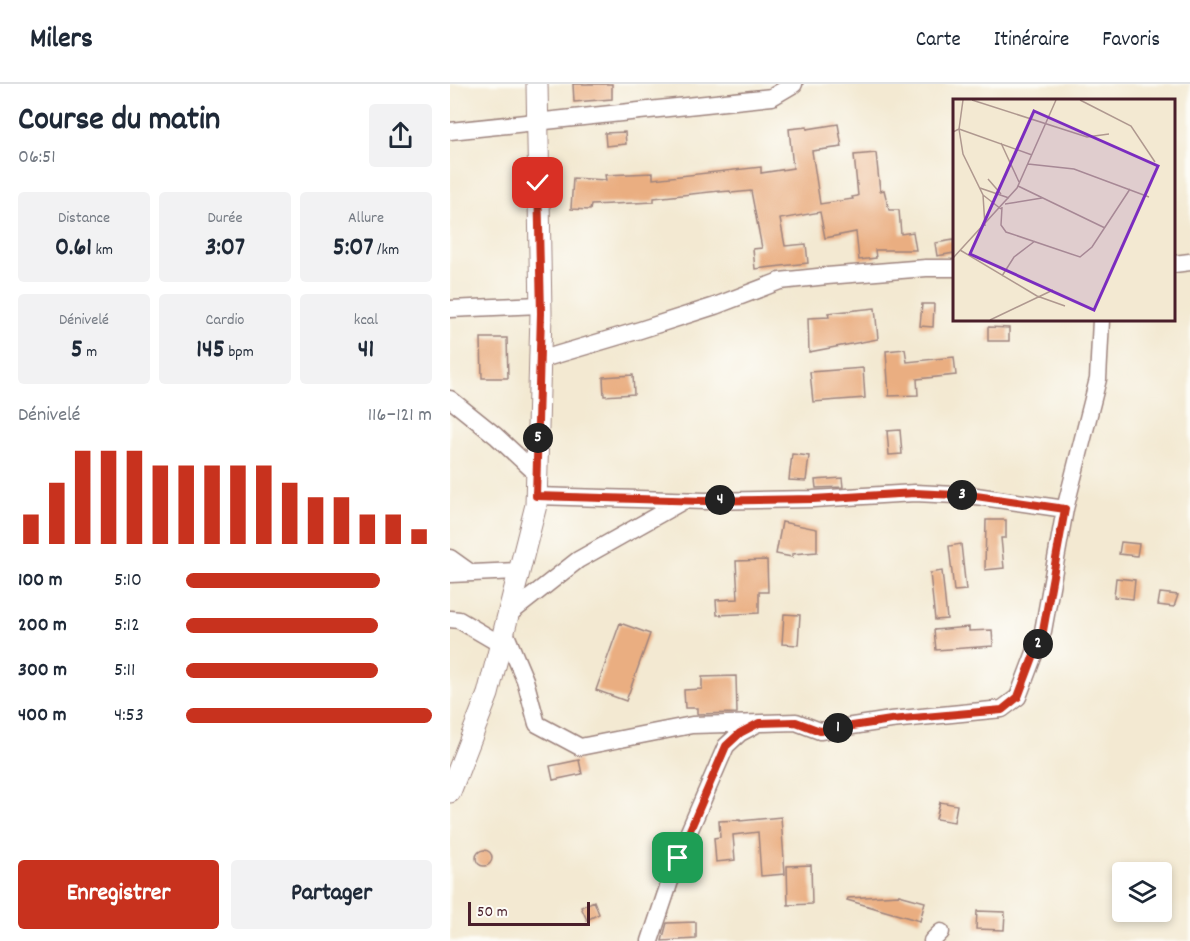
<!DOCTYPE html>
<html lang="fr">
<meta charset="utf-8">
<style>
:root{--surface:#fff;--page:#f2f2f3;--text:#1f2937;--muted:#747a83;--line:#e0e1e3;--accent:#c8321e}
body{margin:0;font-family:Dekko,sans-serif;background:var(--page);color:var(--text);height:100vh;display:flex;flex-direction:column;font-size:22px;white-space:nowrap}
*{box-sizing:border-box;margin:0}
p{font-size:20px;color:var(--muted)}
.icon{flex:none;width:33px;height:33px;fill:none;stroke:currentColor;stroke-width:2;stroke-linecap:round;stroke-linejoin:round}
.map{position:relative;flex:1;overflow:hidden}
.details{display:flex;flex-direction:column;background:var(--surface);width:450px}
.details>*{flex:none}
.buttons{position:absolute;left:662px;top:778px;display:grid;gap:12px}
.buttons a{display:grid;place-items:center;width:60px;height:60px;border-radius:6px;background:var(--surface);box-shadow:0 3px 9px #0003;font-size:30px}
.scale{position:absolute;left:18px;bottom:15px;width:122px;box-sizing:border-box;padding-left:6px;border:3px solid #4a1f2b;border-top:0;font-size:16px;line-height:21px;white-space:nowrap;color:#4a1f2b;-webkit-text-stroke:4px #fdfcf7;paint-order:stroke}
.pin{position:absolute;display:grid;place-items:center;width:51px;height:51px;color:#fff;margin:-26px;border-radius:12px;box-shadow:0 3px 9px #0006}
.km{position:absolute;width:30px;height:30px;margin:-15px;border-radius:50%;background:#222;color:#fff;font-size:16px;line-height:30px;text-align:center}
.round{display:grid;place-items:center;flex:none;width:63px;height:63px;border-radius:6px;background:var(--page)}
.head{display:flex;align-items:center;justify-content:space-between;height:102px;padding:0 18px}
h1{font-size:33px;font-weight:700;line-height:45px}
.metrics{display:grid;grid-template-columns:repeat(3,1fr);gap:9px;height:102px;padding:6px 18px}
.metrics div{display:grid;align-content:center;border-radius:6px;background:var(--page);text-align:center}
.metrics b{font-size:26px;font-weight:700}
.metrics small{font-size:16px;font-weight:400}
.metrics p{font-size:16px}
.chart{height:168px;padding:12px 18px}
.chart p{display:flex;justify-content:space-between}
.chart svg{width:100%;height:108px;margin-top:6px;stroke:var(--accent);stroke-width:6}
.action{display:flex;gap:12px;margin-top:auto;padding:12px 18px}
.action a{flex:1;height:69px;border-radius:6px;background:var(--accent);color:#fff;font-size:24px;font-weight:700;line-height:69px;text-align:center}
.action a+a{background:var(--page);color:var(--text)}
ul{padding:0 18px;list-style:none;font-size:20px}
li{display:grid;grid-template-columns:96px 72px 1fr;align-items:center;height:45px}
li i{height:15px;border-radius:8px;background:var(--accent)}
header{display:flex;align-items:center;gap:36px;box-sizing:border-box;height:84px;padding:0 30px;background:var(--surface);border-bottom:2px solid var(--line)}
header strong{font-size:28px}
nav{display:flex;gap:33px;margin-inline-start:auto;font-size:21px}
main{display:flex;flex:1;min-height:0}
.map>svg:first-child{display:block}
</style>
<header>
<strong>Milers</strong>
<nav><a>Carte</a><a>Itinéraire</a><a>Favoris</a></nav>
</header>
<main>
<section class="details">
<div class="head"><div><h1>Course du matin</h1><p>06:51</p></div><a class="round"><svg class="icon" aria-label="share" viewBox="0 0 24 24"><path d="M12 15V3M7 8l5-5 5 5M5 13v7h14v-7"/></svg></a></div>
<div class="metrics">
<div><p>Distance</p><b>0.61<small> km</small></b></div>
<div><p>Durée</p><b>3:07</b></div>
<div><p>Allure</p><b>5:07<small> /km</small></b></div>
</div>
<div class="metrics">
<div><p>Dénivelé</p><b>5<small> m</small></b></div>
<div><p>Cardio</p><b>145<small> bpm</small></b></div>
<div><p>kcal</p><b>41</b></div>
</div>
<div class="chart"><p><span>Dénivelé</span>116–121 m</p>
<svg viewBox="0 0 160 44" preserveAspectRatio="none"><path d="M5 44V32M15 44V19M25 44V6M35 44V6M45 44V6M55 44V12M65 44V12M75 44V12M85 44V12M95 44V12M105 44V19M115 44V25M125 44V25M135 44V32M145 44V32M155 44V38"/></svg>
</div>
<ul>
<li><b>100 m</b>5:10<i style="width:79%"></i></li>
<li><b>200 m</b>5:12<i style="width:78%"></i></li>
<li><b>300 m</b>5:11<i style="width:78%"></i></li>
<li><b>400 m</b>4:53<i style="width:100%"></i></li>
</ul>
<div class="action"><a>Enregistrer</a><a>Partager</a></div>
</section>
<div class="map">
<svg width="740" height="857" viewBox="0 0 740 857">
<rect width="100%" height="100%" fill="#fdfcf7"/>
<filter id="ink" filterUnits="userSpaceOnUse"><feTurbulence type="fractalNoise" baseFrequency=".0167" numOctaves="2"/><feDisplacementMap in="SourceGraphic" scale="12" xChannelSelector="R" yChannelSelector="G"/><feConvolveMatrix kernelMatrix="1 2 1 2 8 2 1 2 1" color-interpolation-filters="sRGB"/></filter>
<filter id="wash" filterUnits="userSpaceOnUse"><feTurbulence type="fractalNoise" baseFrequency=".008" numOctaves="4" result="noise"/><feDisplacementMap in="SourceGraphic" scale="24" xChannelSelector="R" yChannelSelector="G"/><feGaussianBlur stdDeviation="1.35" result="paint"/><feColorMatrix in="noise" values="0 0 0 0 0 0 0 0 0 0 0 0 0 0 0 0 0 1.4 0 .05"/><feComposite in="paint" operator="in"/></filter>
<g filter="url(#wash)">
<rect width="100%" height="100%" fill="#f3e9d2"/>
<g id="blocks">
<path fill="#eaae81" d="M123,0H162V15L124,18Z
M388,40L392,63L362,67L370,120L403,115L402,113L408,112L404,71L426,69L430,107L434,106L439,126H449L451,150L463,148L466,166H425L426,174L409,176L406,148L375,154L370,128L330,135L335,162L356,160L358,179L305,185L303,165L312,164L301,107L281,109L280,107L269,108V107L204,114V118L141,121L140,126L121,125L123,94L156,96L155,91L203,89V95L311,83V89L343,84L339,45L357,43V45Z
M175,48L176,60L156,62L155,49Z
M504,156V169L487,172L485,159Z
M472,220H484L483,243L470,242Z
M425,224L428,255L359,268L358,234L379,233L378,229Z
M538,243L559,244V257H538Z
M31,254H57L58,294H32Z
M455,265L457,278L504,273L506,291L467,295L468,311L439,312L436,267Z
M413,284L415,314L363,318L360,288Z
M183,291L184,310L154,312L153,293Z
M450,346L452,370L439,371L437,347Z
M342,370L359,372L356,397L339,396Z
M392,394L393,403L366,404L365,396Z
M536,436H556V454H551L554,484L535,486Z
M332,438L367,445V468L342,470V473L326,470Z
M671,458L689,460L687,472L669,470Z
M511,460L516,506L504,507L499,462Z
M317,476L318,508H309V529L267,531L266,516L288,515L286,477Z
M492,487L497,535L485,536L480,489Z
M666,494L685,496L683,515L664,513Z
M710,509L728,511L724,523L708,521Z
M334,530L350,531L348,561L332,560Z
M170,539L200,550L176,617L146,606Z
M519,543V547L542,546L543,562L486,566L484,546Z
M286,592L287,629L247,630V624H235L234,606L252,605V593Z
M129,676L132,690L103,696L100,682Z
M490,718L507,721L504,738L486,735Z
M331,733L335,790L311,792L308,748L283,751L285,776L266,778L264,754L270,753L269,737L290,736V737Z
M26 774a8 8 0 1 1 16 0a8 8 0 1 1-16 0Z
M361,781L362,820L338,821L337,782Z
M449,811L475,818L470,837L397,816L398,814Z
M144,817L149,830L137,836L131,823Z
M527,827L555,828L554,846L526,845Z
M246,838V855L212,857L217,839Z"/>
</g>
</g>
<g filter="url(#ink)">
<use href="#blocks" fill-opacity="0" stroke="#9e847e" stroke-width="1.5"/>
<g fill="none" stroke-linecap="round" stroke-linejoin="round">
<defs>
<path id="minor" d="M0,47L322,13L344,0
M724,180L740,178
M0,225L90,221
M89,276L190,246L265,222L330,197L377,192L476,184H505
M0,315L46,352L87,390
M86,412L255,417L363,415L465,409L526,412L615,425
M0,474L21,489
M0,490L69,487
M58,531L128,476L233,417
M0,535L9,536L50,560
M54,546L75,596L87,640L130,663L242,641L346,638L370,647L441,636L552,625L568,613L593,547L615,425L648,295L651,236
M200,857L228,773L276,662L290,649L305,641
M482,857L491,848"/>
<path id="tertiary" d="M0,708L38,610L86,421L91,229L87,0"/>
</defs>
<use href="#minor" stroke="#9e847e" stroke-width="19"/>
<use href="#tertiary" stroke="#9e847e" stroke-width="23"/>
<use href="#minor" stroke="#fff" stroke-width="16"/>
<use href="#tertiary" stroke="#fff" stroke-width="21"/>
</g>
</g>
<g fill="none" stroke-linecap="round" stroke-linejoin="round" filter="url(#ink)">
<defs>
<path id="route" d="M88,99L91,229L86,412L255,417L363,415L465,409L526,412L615,425L593,547L568,613L552,626L441,636L370,647L346,638L309,639L290,649L276,662L228,774"/>
</defs>
<use href="#route" stroke="#fff" stroke-width="12"/>
<use href="#route" stroke="#c8321e" stroke-width="8"/>
</g>
<g transform="translate(503 15)">
<rect width="222" height="222" fill="#f3e9d2"/>
<path fill="none" stroke="#af988f" stroke-width="1.5" d="M19,1L134,38L156,35M127,1L178,27L202,63M6,30L10,55L30,96L32,127M6,30L79,56M0,33L6,30L10,1M48,44L66,83M75,65L121,70L196,98M35,80L48,95M65,87L152,129M27,89L56,99M30,96L48,110M52,105L89,99M49,108L48,126L53,133L127,158L139,148L177,90M7,151L84,197L112,207M0,159L64,89L103,1M49,177L61,158L82,142M37,221L100,191"/>
<path fill="#7b2cbf" fill-opacity="0.15" stroke="#7b2cbf" stroke-width="3" d="M81,12L205,67L141,211L17,155Z"/>
<rect width="222" height="222" fill="none" stroke="#4a1f2b" stroke-width="3"/>
</g>
</svg>
<div class="buttons">
<a><svg class="icon" aria-label="layers" viewBox="0 0 24 24"><path d="M12 4l9 5-9 5-9-5zM3 14l9 5 9-5"/></svg></a>
</div>
<div class="scale">50 m</div>
<div class="pin" style="left:228px;top:774px;background:#1e9e55"><svg class="icon" aria-label="arrive" viewBox="0 0 24 24"><path d="M6 21V4h12l-3 4 3 4H6"/></svg></div>
<div class="pin" style="left:88px;top:99px;background:#d93025"><svg class="icon" aria-label="check" viewBox="0 0 24 24"><path d="M5 12l5 5 9-10"/></svg></div>
<b class="km" style="left:388px;top:644px">1</b>
<b class="km" style="left:588px;top:560px">2</b>
<b class="km" style="left:512px;top:411px">3</b>
<b class="km" style="left:270px;top:416px">4</b>
<b class="km" style="left:88px;top:354px">5</b>
</div>
</main>
